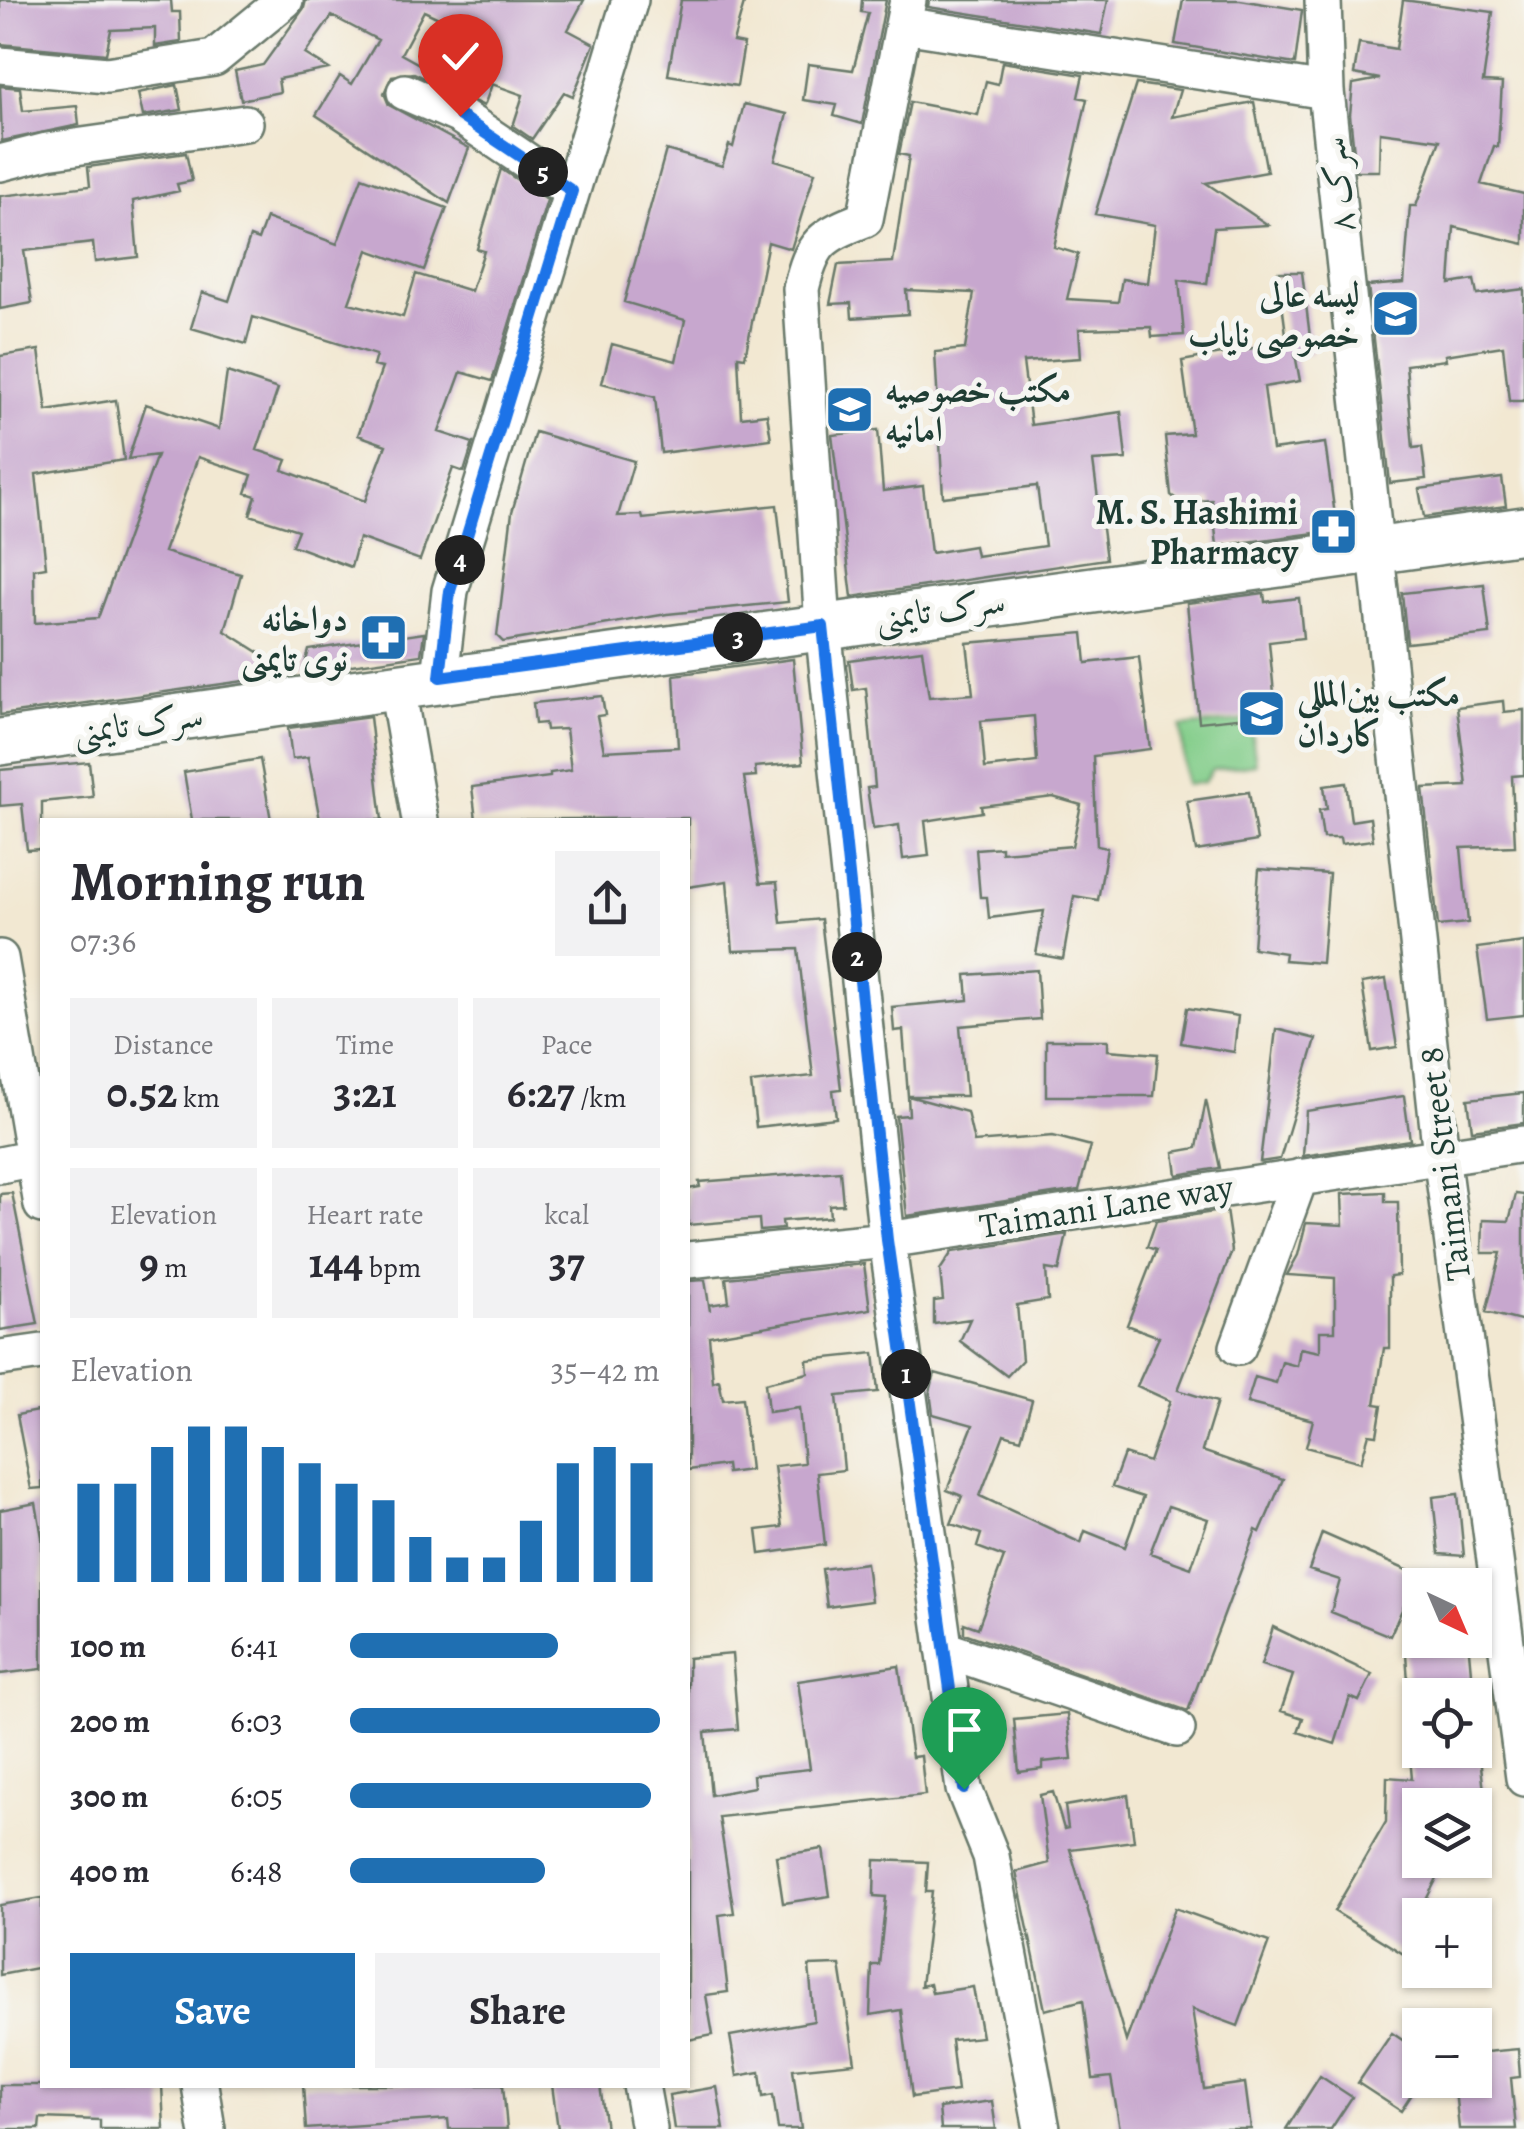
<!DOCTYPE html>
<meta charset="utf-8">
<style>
:root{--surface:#fff;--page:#f2f2f3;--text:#2b2b33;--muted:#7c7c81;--accent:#1f6fb2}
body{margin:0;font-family:Alegreya,Amiri,serif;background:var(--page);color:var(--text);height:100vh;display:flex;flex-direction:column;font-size:38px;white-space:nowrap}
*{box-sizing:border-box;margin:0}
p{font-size:32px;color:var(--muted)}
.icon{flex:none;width:55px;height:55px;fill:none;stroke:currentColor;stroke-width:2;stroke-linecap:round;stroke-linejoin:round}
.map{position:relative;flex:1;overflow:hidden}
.panel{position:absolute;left:40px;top:818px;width:650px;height:1270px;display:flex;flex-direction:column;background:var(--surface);border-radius:0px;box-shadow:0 2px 8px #0004}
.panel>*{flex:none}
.needle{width:65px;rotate:136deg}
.buttons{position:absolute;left:1402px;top:1568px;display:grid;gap:20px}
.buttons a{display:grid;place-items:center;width:90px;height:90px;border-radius:0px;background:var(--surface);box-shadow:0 2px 8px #0004;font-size:50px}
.pin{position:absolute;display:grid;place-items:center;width:85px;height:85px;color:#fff;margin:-102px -42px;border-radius:50% 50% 50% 0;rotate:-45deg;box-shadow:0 0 10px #0007}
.pin .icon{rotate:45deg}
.km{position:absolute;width:50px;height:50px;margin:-25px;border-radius:50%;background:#222;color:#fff;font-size:28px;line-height:50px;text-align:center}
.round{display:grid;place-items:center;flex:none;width:105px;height:105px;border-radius:0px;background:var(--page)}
.overview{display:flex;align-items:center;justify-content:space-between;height:170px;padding:0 30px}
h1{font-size:55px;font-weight:600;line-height:75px}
.metrics{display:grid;grid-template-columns:repeat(3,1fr);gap:15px;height:170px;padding:10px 30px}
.metrics div{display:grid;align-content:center;border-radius:0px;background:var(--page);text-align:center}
.metrics b{font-size:42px;font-weight:600}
.metrics small{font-size:28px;font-weight:400}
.metrics p{font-size:28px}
.chart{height:280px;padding:20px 30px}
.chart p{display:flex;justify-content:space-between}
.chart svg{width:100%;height:180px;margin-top:10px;stroke:var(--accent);stroke-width:6}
.action{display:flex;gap:20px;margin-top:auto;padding:20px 30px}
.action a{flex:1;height:115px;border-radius:0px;background:var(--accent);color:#fff;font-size:40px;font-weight:600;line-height:115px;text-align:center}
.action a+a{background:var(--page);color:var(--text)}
ul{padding:0 30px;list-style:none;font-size:32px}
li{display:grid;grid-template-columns:160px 120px 1fr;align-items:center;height:75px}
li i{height:25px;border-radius:12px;background:var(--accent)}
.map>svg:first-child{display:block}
</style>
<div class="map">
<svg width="1524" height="2129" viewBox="0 0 1524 2129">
<rect width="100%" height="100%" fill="#f6f6f2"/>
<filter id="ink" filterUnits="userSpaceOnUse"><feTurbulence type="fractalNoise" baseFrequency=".01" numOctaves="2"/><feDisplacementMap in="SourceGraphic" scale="20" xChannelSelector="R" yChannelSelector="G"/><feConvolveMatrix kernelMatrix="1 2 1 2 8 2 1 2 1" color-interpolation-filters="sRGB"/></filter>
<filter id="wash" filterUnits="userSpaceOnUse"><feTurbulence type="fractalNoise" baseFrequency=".0048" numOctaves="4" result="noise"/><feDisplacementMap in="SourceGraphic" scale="40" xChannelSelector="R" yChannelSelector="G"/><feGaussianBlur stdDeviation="2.25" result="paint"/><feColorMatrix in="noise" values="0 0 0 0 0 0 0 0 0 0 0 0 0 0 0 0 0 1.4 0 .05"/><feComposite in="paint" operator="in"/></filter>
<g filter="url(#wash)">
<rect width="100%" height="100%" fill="#f2e8d2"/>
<path fill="#83cd8a" stroke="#51855f" stroke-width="2.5" d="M1250,720L1256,764L1212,770L1204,782L1186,785L1181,727Z"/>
<g id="blocks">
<path fill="#c7a7ce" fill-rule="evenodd" d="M0,0H171L172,12H180L181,42L155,46V28L111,30L106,54L0,44Z
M306,0H584L568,30L594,44L573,96L564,92L532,139L513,126L523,95L492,84L484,106L414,73L392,76L384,93L389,105L469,148L449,203L316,115L340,76L352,84L378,40L332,16L305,54L329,69L278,79L280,92L241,100L235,71L263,65L304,8ZM424,11L472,34L448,80L401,54Z
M681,0H745L733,42L744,44L737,86L668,75Z
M862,0H886L862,124L834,116L837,105L803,100L808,64L853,70L868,13L861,12Z
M929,0H1108L1101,34L928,7Z
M1183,0H1240L1302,10L1295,64L1175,44Z
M1403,0L1493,12L1483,82L1502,83L1498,147L1494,146L1481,184L1524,194V244L1454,227L1450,284L1474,280L1477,295L1524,289V401H1509L1503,346L1445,355L1446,360L1406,365L1413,448L1422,447L1426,479L1390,483L1368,286L1404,283L1410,206H1416L1440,140L1380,132L1379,171H1356L1350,115L1353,84L1380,79L1354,74L1359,43L1396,49Z
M1002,62L1083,75L1078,97L1087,99L1054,247L1078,254L1067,299L1118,302L1122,279L1148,283L1155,225L1095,214L1136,84L1180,90L1172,117L1254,102L1267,172L1206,183L1268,225L1214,228L1207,284L1179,280L1184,335L1152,337L1151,327L1079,329L1081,358L1023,362L1031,425L1121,412L1126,459L1093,461L1106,559L852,597L832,435L878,430L883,491L923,486L931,553L974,546L976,556L1045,546L1037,486L943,497L935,352L965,349L974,293L906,290L908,314L852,318L851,303L830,304L838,265L893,262L909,156L899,154L910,102L978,115L986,81L998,84Z
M177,85L182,110L143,116L138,93Z
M0,86L20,88L23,111L77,106L79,125L2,141Z
M744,104L787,114L775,160L815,172L791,249L768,242L745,357L738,356L741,417L767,414L771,439L661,453L655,397L602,383L612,344L676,361L685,320L624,302L666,150L722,166L729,145L733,147Z
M186,153L192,181L177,184L179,191L133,201L138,257L95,262L93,243L24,251L32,303L0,309V196L90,186L88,167Z
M501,169L547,200L492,381L461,372L439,432L473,443L464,472L453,468L420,560L359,538L351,567L292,545L298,530L250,515L256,496L246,493L252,475L198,457L164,552L241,574L225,631L293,674L0,715V356L39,350L47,411L116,400L124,460L36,474L46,567L34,569L35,623L98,618L157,455L128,459L146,404L219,429L227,372L278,389L257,450L287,460L283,470L365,501L386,445L358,435L382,368L373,366L376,355L253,317L246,344L191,328L202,292L229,301L250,237L258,240L266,218L337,244L362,177L447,208L424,270L368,250L349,303L403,317L416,274L471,291L484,251L477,249Z
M1278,272H1302L1312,353L1295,354L1300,381L1264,387L1272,450L1325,443L1337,530L1217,546L1212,500L1180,502L1171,495L1165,436L1192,434L1182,361L1287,342Z
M535,432L634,461L618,516L642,515L643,519L777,505L788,602L667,614L503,642L497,636L512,512Z
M1502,478L1506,506L1424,517L1419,489Z
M1484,584L1490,634L1407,643L1402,593Z
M1264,593L1265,602L1299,598L1303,638L1269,642L1276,714L1199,722L1187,603Z
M424,633L421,655L303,672L309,650Z
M1083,633L1086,663L1139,657L1150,749L1093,756L1097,846L1107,848L1098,900L1074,896L1063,959L1036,954L1044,911L989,918L987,897H980L976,849L1001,847V852L1072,846L1081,805L1053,797L981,806L982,812L925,821L929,856L903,859L899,825L873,829L867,788L875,787L866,688L853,690L849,660L922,650L929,697L973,694L967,643ZM1034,716L1037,762L985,768L981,721Z
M793,659L803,763L755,767L756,776L744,777L760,883L777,882L781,923L821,919L841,1089L833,1090L836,1118L756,1127L751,1083L813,1076L798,949L733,951L727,881L688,887V818L476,820L472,787L550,777V773L571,770L566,729L546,730L545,723L535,724L533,703L602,696L605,715L597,716L604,751L678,747L674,675Z
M1503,701L1504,712L1524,710V775L1512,776L1515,846L1461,848L1468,923L1438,926L1423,788L1467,786L1457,707Z
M370,717L382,820H320L308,757L292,759L288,728Z
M260,759L271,820H192L184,772Z
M89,762L93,797L42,802V849L27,850L22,804L0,806V770Z
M1346,783L1351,821L1370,818L1373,840L1341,844L1340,838H1323L1319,810L1327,809L1324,786Z
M1249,792L1257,841L1196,851L1187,801Z
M1259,869L1329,874L1322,963L1284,960L1285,953L1253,948Z
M1524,942V1015L1487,1019L1477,948Z
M1037,970L1040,1019L960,1026L966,1096H908L903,1030L894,1031L892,1007L968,1000L966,975Z
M1386,979L1397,1047L1372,1051L1362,983Z
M1187,1008L1238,1016L1234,1052L1181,1043Z
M1276,1029L1316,1039L1280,1159L1260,1162Z
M1046,1040H1108V1050L1158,1054L1154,1096H1046Z
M1524,1093V1123L1472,1130L1468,1099Z
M908,1096L967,1112L974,1142L1053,1136L1091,1146L1079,1190L907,1216L896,1116L909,1115Z
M1404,1096L1410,1140L1303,1156L1306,1111Z
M1206,1100L1220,1168L1177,1175L1174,1152L1197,1148Z
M840,1171L843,1204L829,1205L830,1217L782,1221L783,1229L760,1231L759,1219L688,1225V1189L700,1187L699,1182Z
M1385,1192V1202H1398L1399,1275L1390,1276V1348H1384L1375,1404L1382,1405L1377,1435L1369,1434L1361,1462L1306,1447L1313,1420L1247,1403L1255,1377L1276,1383L1282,1362L1297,1366L1300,1348L1320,1352V1331H1335V1278L1287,1275L1298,1255L1306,1223L1343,1225L1342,1194Z
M12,1193L38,1324L0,1330V1194Z
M1516,1194L1524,1195V1322L1486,1312L1501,1253H1482L1483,1220L1509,1221Z
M1226,1210L1232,1251L1178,1390L1217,1402L1202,1451L1283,1479L1260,1532L1256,1530L1188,1711L964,1633V1623L978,1628L1004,1557L977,1547L981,1534L951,1524L962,1496L947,1490L973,1425L933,1414L930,1392L935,1373L1032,1400L1021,1439L1004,1434L980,1496L1081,1543L1085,1531L1125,1547L1143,1497L1112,1487L1124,1454L1149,1462L1170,1401L1137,1386L1159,1337L1127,1325L1156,1250L1147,1247L1156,1221ZM1168,1506L1208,1519L1191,1568L1150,1553Z
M1067,1234L1059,1271L1046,1269L1048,1300L1017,1305L1022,1360L1007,1376L960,1341L970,1319L934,1324V1301L943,1300L940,1270L952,1252Z
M864,1264L870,1309L709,1336L713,1382L719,1380L723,1400L742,1398L750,1470L727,1473L726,1465L688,1470V1281L705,1280L710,1311L709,1305L729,1302L726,1278Z
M874,1353L878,1392L837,1396L844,1470L817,1473L825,1545L760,1554L757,1530L782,1527L774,1466L804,1463L799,1408L768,1412L765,1383L808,1373L807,1360Z
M42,1410V1488L31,1489L17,1415Z
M1458,1494L1464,1556L1439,1554L1433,1497Z
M36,1503L42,1537V1669L0,1674V1510Z
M1322,1533L1418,1575L1390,1636L1331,1612L1340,1580L1309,1570Z
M866,1563L871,1601L827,1607L822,1569Z
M1273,1627L1372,1674L1359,1701L1350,1697L1335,1744L1298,1732L1303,1718L1281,1711L1293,1675L1261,1665Z
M1405,1640H1468L1473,1695H1409Z
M732,1654L738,1729L705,1732L711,1795L754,1787L753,1775L810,1769L798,1681L899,1666L912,1757L921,1756L925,1795L719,1817L734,1913L719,1915L728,1992L706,1995L713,2035L688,2040V1658Z
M1067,1714L1072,1759L1043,1762V1769L1019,1772L1014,1719Z
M1479,1749L1484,1791L1420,1798V1860H1446L1420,1912V1942L1410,1958L1334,1911L1386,1822L1387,1777L1412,1779L1410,1757Z
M1053,1792L1064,1829L1068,1828L1065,1806L1128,1795L1134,1841L1070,1849L1126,2041L1175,1908L1269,1942L1238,2026L1192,2009L1204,2089L1245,2083L1251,2129H1120L1111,2077L1093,2079L1083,2000L1045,2010L1016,1872L1049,1863L1040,1795Z
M823,1849L830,1896L783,1903L776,1856Z
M875,1860L928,1862L926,1892H932L921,1986L930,1984L932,1993L973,1987L982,2037L951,2040L957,2091L912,2097L901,2010L870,2015L872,1965H879L886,1897L874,1896Z
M42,1898V1967L0,1975V1905Z
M836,1965H840L855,2063L793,2069L801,2129H778L773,2095L763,2097L760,2072L737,2076L730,2036L814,2021L809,1966Z
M1392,2033L1420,2052V2082L1401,2111L1358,2083Z
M1518,2049L1520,2077L1511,2078L1516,2129H1459L1454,2080H1475V2053Z
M1320,2076L1352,2097L1331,2129H1286Z
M0,2085H162L164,2129H100V2120L40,2118L39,2129H0Z
M303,2085H503L507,2129H449L448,2119L306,2129Z
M552,2085H600L606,2129H558Z
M717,2087L724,2129H674L669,2095Z
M992,2101L996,2129H941L939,2108Z"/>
</g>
</g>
<g filter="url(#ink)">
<use href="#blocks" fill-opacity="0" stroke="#69796b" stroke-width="2.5"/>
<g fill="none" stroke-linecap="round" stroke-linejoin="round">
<defs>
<path id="minor" d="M908,0L865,219C821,236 812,242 801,289L823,626L887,1240L964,1789L991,1856L1042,2129
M1323,0L1326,91L1441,1155L1524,1778
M903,25L1326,91
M0,65L107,75L214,58L285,0
M405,92L460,116L571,191
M0,163L47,151L245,123
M440,677L450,591L630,0
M397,687L420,820
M0,958L42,1205
M0,1165L35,1158
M688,1260L887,1240L1524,1144
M1238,1347L1300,1177
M0,1358L42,1352
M944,1649L1177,1729
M200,2085L207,2129
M641,2085L649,2129"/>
<path id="major" d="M0,742L1524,530"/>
</defs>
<use href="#minor" stroke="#69796b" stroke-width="40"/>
<use href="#major" stroke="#69796b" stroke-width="50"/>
<use href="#minor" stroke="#fff" stroke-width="35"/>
<use href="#major" stroke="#fff" stroke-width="45"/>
</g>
</g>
<g fill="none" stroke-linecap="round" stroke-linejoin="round" filter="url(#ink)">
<defs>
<path id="route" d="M460,116L572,191L450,591L440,677L823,626L887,1240L964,1789"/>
</defs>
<use href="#route" stroke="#fff" stroke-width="20"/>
<use href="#route" stroke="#1a73e8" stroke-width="12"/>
</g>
<defs>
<symbol id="school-square" viewBox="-11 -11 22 22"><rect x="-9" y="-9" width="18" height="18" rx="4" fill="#1f6fb2" stroke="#f6f6f2"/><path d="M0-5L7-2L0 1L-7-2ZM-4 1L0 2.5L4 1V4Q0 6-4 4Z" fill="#fff"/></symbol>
<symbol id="pharmacy-square" viewBox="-11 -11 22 22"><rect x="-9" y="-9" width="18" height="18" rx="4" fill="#1f6fb2" stroke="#f6f6f2"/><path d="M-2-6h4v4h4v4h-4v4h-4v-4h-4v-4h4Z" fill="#fff"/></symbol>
</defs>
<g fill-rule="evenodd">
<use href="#school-square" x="1368" y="286" width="55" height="55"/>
<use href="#school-square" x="822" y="382" width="55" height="55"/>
<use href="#pharmacy-square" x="1306" y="504" width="55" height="55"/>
<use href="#pharmacy-square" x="356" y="610" width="55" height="55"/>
<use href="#school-square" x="1234" y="686" width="55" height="55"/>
</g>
<g text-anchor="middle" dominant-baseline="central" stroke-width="10" stroke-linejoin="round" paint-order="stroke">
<g font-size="35" fill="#1f3d34" stroke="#f6f6f2">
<text transform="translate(1337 185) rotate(-96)">سرک ۸</text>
<text transform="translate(940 609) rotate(-8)">سرک تایمنی</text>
<text transform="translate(138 723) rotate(-8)">سرک تایمنی</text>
<text transform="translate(1444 1164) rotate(-97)">Taimani Street 8</text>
<text transform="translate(1106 1206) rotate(-9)">Taimani Lane way</text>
</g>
<g font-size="35" font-weight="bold" fill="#1f3d34" stroke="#f6f6f2" text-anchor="end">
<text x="1360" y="294">لیسه عالی<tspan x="1360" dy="40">خصوصی نایاب</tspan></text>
<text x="885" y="389" text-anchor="start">مکتب خصوصیه<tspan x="885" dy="40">امانیه</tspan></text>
<text x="1298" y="512">M. S. Hashimi<tspan x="1298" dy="40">Pharmacy</tspan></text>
<text x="348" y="618">دواخانه<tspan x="348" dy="40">نوی تایمنی</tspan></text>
<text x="1297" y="693" text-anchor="start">مکتب بین‌المللی<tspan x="1297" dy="40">کاردان</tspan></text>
</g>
</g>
</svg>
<div class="buttons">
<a><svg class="needle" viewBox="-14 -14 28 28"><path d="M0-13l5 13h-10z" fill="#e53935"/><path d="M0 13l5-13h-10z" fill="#7c7c81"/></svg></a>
<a><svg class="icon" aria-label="locate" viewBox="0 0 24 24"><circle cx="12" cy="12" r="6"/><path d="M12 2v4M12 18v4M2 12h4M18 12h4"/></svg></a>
<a><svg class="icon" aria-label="layers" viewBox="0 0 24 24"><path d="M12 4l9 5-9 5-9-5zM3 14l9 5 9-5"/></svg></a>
<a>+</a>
<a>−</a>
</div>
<div class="pin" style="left:964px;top:1789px;background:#1e9e55"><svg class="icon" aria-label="arrive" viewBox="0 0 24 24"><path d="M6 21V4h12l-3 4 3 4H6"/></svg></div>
<div class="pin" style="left:460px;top:116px;background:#d93025"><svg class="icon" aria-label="check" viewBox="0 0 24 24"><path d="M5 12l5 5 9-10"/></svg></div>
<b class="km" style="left:906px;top:1374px">1</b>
<b class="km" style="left:857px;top:957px">2</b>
<b class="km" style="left:738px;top:637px">3</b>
<b class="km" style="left:460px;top:560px">4</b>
<b class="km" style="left:543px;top:172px">5</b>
<section class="panel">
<div class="overview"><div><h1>Morning run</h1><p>07:36</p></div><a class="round"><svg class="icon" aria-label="share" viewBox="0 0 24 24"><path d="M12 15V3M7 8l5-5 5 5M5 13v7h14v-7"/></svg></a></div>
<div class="metrics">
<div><p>Distance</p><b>0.52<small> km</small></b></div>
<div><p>Time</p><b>3:21</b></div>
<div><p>Pace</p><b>6:27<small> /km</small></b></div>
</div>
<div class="metrics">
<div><p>Elevation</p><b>9<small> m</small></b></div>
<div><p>Heart rate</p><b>144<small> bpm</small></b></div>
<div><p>kcal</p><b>37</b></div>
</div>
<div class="chart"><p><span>Elevation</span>35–42 m</p>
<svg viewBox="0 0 160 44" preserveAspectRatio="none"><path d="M5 44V20M15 44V20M25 44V11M35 44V6M45 44V6M55 44V11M65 44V15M75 44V20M85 44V24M95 44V33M105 44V38M115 44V38M125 44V29M135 44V15M145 44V11M155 44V15"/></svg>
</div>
<ul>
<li><b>100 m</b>6:41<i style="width:67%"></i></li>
<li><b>200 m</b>6:03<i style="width:100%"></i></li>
<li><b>300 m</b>6:05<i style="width:97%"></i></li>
<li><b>400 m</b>6:48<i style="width:63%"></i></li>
</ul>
<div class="action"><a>Save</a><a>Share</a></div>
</section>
</div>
